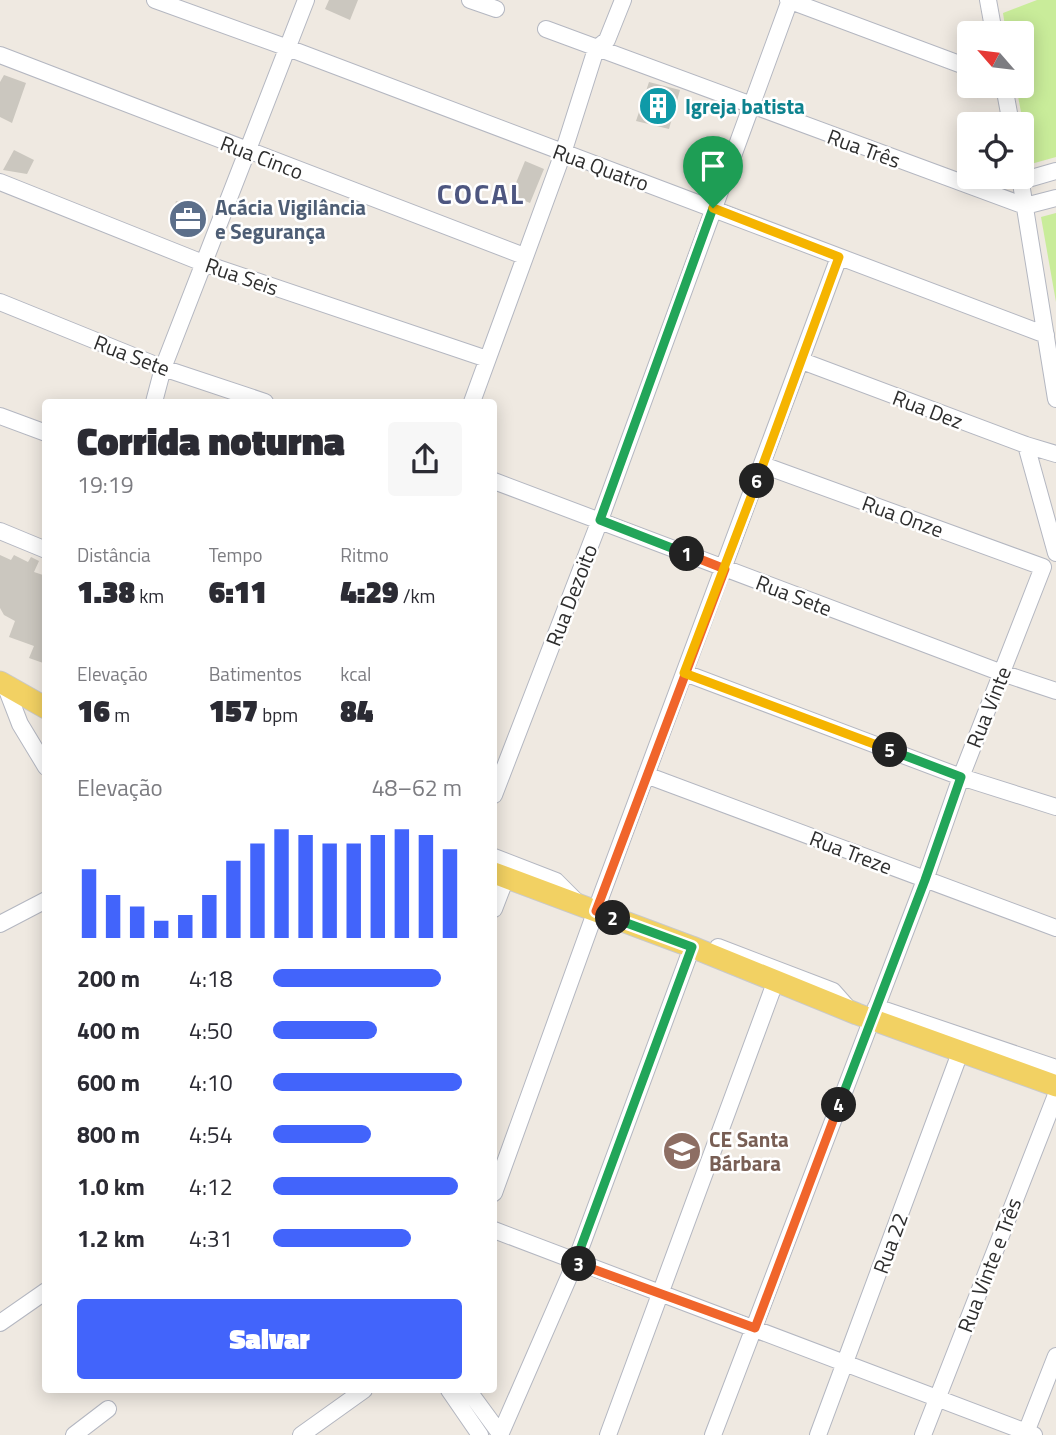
<!DOCTYPE html>
<html lang="pt">
<meta charset="utf-8">
<style>
:root{--surface:#fff;--page:#f7f7f7;--text:#2b2b33;--muted:#7c7c81;--accent:#4264fb}
body{margin:0;font-family:"Titillium Web",sans-serif;background:var(--page);color:var(--text);height:100vh;display:flex;flex-direction:column;font-size:26px;white-space:nowrap}
*{box-sizing:border-box;margin:0}
p{font-size:23px;color:var(--muted)}
.icon{flex:none;width:38px;height:38px;fill:none;stroke:currentColor;stroke-width:2;stroke-linecap:round;stroke-linejoin:round}
.map{position:relative;flex:1;overflow:hidden}
.side{position:absolute;left:42px;top:399px;width:455px;height:994px;display:flex;flex-direction:column;background:var(--surface);border-radius:7px;box-shadow:0 4px 18px #0003}
.side>*{flex:none}
.needle{width:46px;rotate:298deg}
.tools{position:absolute;left:957px;top:21px;display:grid;gap:14px}
.tools a{display:grid;place-items:center;width:77px;height:77px;border-radius:7px;background:var(--surface);box-shadow:0 4px 18px #0003;font-size:35px}
.pin{position:absolute;display:grid;place-items:center;width:60px;height:60px;color:#fff;margin:-72px -30px;border-radius:50% 50% 50% 0;rotate:-45deg;box-shadow:0 0 7px #0007}
.pin .icon{rotate:45deg}
.km{position:absolute;width:35px;height:35px;margin:-18px;border-radius:50%;background:#222;color:#fff;font-size:19px;line-height:35px;text-align:center}
.round{display:grid;place-items:center;flex:none;width:74px;height:74px;border-radius:7px;background:var(--page)}
.headline{display:flex;align-items:center;justify-content:space-between;height:119px;padding:0 35px}
h1{font-size:38px;font-weight:800;line-height:52px}
.figures{display:grid;grid-template-columns:repeat(3,1fr);gap:10px;height:119px;padding:7px 35px}
.figures div{display:grid;align-content:center}
.figures b{font-size:30px;font-weight:800}
.figures small{font-size:19px;font-weight:400}
.figures p{font-size:19px}
.chart{height:196px;padding:14px 35px}
.chart p{display:flex;justify-content:space-between}
.chart svg{width:100%;height:126px;margin-top:7px;stroke:var(--accent);stroke-width:6}
.cta{display:flex;gap:14px;margin-top:auto;padding:14px 35px}
.cta a{flex:1;height:80px;border-radius:7px;background:var(--accent);color:#fff;font-size:28px;font-weight:800;line-height:80px;text-align:center}
ul{padding:0 35px;list-style:none;font-size:23px}
li{display:grid;grid-template-columns:112px 84px 1fr;align-items:center;height:52px}
li i{height:18px;border-radius:9px;background:var(--accent)}
.map>svg:first-child{display:block}
</style>
<div class="map">
<svg width="1056" height="1435" viewBox="0 0 1056 1435">
<rect width="100%" height="100%" fill="#efe9e1"/>
<path fill="#c9ec9a" d="M1037,0H1056V157L1031,164L1016,86H1022V33H1006L1003,13Z
M1056,213V302L1041,217Z"/>
<path fill="#cbc7bf" d="M329,0H358L350,20L325,9Z
M4,75L26,83L12,123L0,117V82Z
M649,82L680,90L669,129L636,121Z
M14,150L34,160L27,174L3,170Z
M525,161L544,169L530,203L511,195Z
M176,201L207,210L199,236L170,225Z
M0,555L11,560L14,555L28,562L31,557L39,561L34,572L46,576V664L29,658L34,646L9,637L15,621L4,615L0,608Z"/>
<g fill="none" stroke-linecap="round" stroke-linejoin="round">
<defs>
<path id="minor" d="M155,0L288,48L1046,335
M470,0L496,9
M788,0L970,68
M988,0L994,33
M546,29L1025,206
M0,55L524,256
M1004,86L1011,124
M1020,177L1056,399
M1021,181L1056,171
M0,182L203,263L487,359
M1025,206L1056,198
M0,302L163,368L265,402
M802,361L1026,445L1056,454
M154,402L163,368L306,0
M472,402L563,153L596,49L607,40L623,0
M0,416L46,433
M1026,445L1056,553
M763,465L1043,567
M494,481L1002,673L1056,691
M0,531L46,550
M685,673L961,777L1056,807
M5,685L20,724L46,767
M646,775L1056,928
M494,795L600,520L790,0
M494,857L556,881L577,902
M494,909L506,878
M0,924L46,900
M718,947L833,991L848,1008
M876,1007L1056,1068
M494,1193L600,899L839,257
M494,1230L1034,1435
M0,1323L46,1291
M449,1390L480,1435
M468,1390L501,1435
M74,1435L108,1409
M301,1435L364,1390
M500,1435L575,1263L692,947
M608,1435L776,980
M713,1435L925,880L961,777L1043,567
M818,1435L961,1050
M923,1435L1056,1095
M1025,1435L1056,1356"/>
<path id="major" d="M0,682L46,708
M494,873L692,947L857,1014L1056,1086"/>
</defs>
<use href="#minor" stroke="#b4b7c1" stroke-width="18"/>
<use href="#major" stroke="#c9c9c9" stroke-width="23"/>
<use href="#minor" stroke="#fff" stroke-width="16"/>
<use href="#major" stroke="#f2d163" stroke-width="21"/>
</g>
<g fill="none" stroke-linecap="round" stroke-linejoin="round">
<defs>
<path id="split-1" d="M687,554L600,520L713,208"/>
<path id="split-2" d="M613,918L596,911L725,569L687,554"/>
<path id="split-3" d="M579,1264L575,1263L692,947L613,918"/>
<path id="split-4" d="M579,1264L755,1328L839,1105"/>
<path id="split-5" d="M839,1105L925,880L961,777L890,750"/>
<path id="split-6" d="M757,481L684,673L890,750"/>
<path id="split-7" d="M713,208L839,257L757,481"/>
</defs>
<use href="#split-1" stroke="#fff" stroke-width="14"/>
<use href="#split-2" stroke="#fff" stroke-width="14"/>
<use href="#split-3" stroke="#fff" stroke-width="14"/>
<use href="#split-4" stroke="#fff" stroke-width="14"/>
<use href="#split-5" stroke="#fff" stroke-width="14"/>
<use href="#split-6" stroke="#fff" stroke-width="14"/>
<use href="#split-7" stroke="#fff" stroke-width="14"/>
<use href="#split-1" stroke="#22a559" stroke-width="9"/>
<use href="#split-2" stroke="#f0652b" stroke-width="9"/>
<use href="#split-3" stroke="#22a559" stroke-width="9"/>
<use href="#split-4" stroke="#f0652b" stroke-width="9"/>
<use href="#split-5" stroke="#22a559" stroke-width="9"/>
<use href="#split-6" stroke="#f5b400" stroke-width="9"/>
<use href="#split-7" stroke="#f5b400" stroke-width="9"/>
</g>
<defs>
<symbol id="building-disc" viewBox="-11 -11 22 22"><circle r="9.5" fill="#0f9aa8" stroke="#fff"/><path d="M-4-6H4V6H1V3H-1V6H-4ZM-2.5-4.3h1.7v1.8h-1.7ZM.8-4.3h1.7v1.8H.8ZM-2.5-1h1.7V.8h-1.7ZM.8-1h1.7V.8H.8Z" fill="#fff"/></symbol>
<symbol id="office-disc" viewBox="-11 -11 22 22"><circle r="9.5" fill="#5c6f8a" stroke="#fff"/><path d="M-6-3h4V-5.5h4V-3h4V5H-6ZM-1-4.5V-3h2v-1.5ZM-6 0V1H6V0Z" fill="#fff"/></symbol>
<symbol id="school-disc" viewBox="-11 -11 22 22"><circle r="9.5" fill="#8d6e63" stroke="#fff"/><path d="M0-5L7-2L0 1L-7-2ZM-4 1L0 2.5L4 1V4Q0 6-4 4Z" fill="#fff"/></symbol>
</defs>
<g fill-rule="evenodd">
<use href="#building-disc" x="636" y="84" width="44" height="44"/>
<use href="#office-disc" x="166" y="197" width="44" height="44"/>
<use href="#school-disc" x="660" y="1129" width="44" height="44"/>
</g>
<g text-anchor="middle" dominant-baseline="central" stroke-width="5" stroke-linejoin="round" paint-order="stroke">
<g font-size="21" font-weight="bold" fill="#0d838f" stroke="#fff" text-anchor="start">
<text x="685" y="106">Igreja batista</text>
</g>
<g font-size="21" fill="#2e2e2e" stroke="#fff">
<text transform="translate(864 148) rotate(20)">Rua Três</text>
<text transform="translate(262 157) rotate(21)">Rua Cinco</text>
<text transform="translate(601 167) rotate(20)">Rua Quatro</text>
<text transform="translate(242 276) rotate(19)">Rua Seis</text>
<text transform="translate(132 355) rotate(21)">Rua Sete</text>
<text transform="translate(928 409) rotate(21)">Rua Dez</text>
<text transform="translate(903 516) rotate(20)">Rua Onze</text>
<text transform="translate(571 595) rotate(-69)">Rua Dezoito</text>
<text transform="translate(794 595) rotate(21)">Rua Sete</text>
<text transform="translate(988 707) rotate(-68)">Rua Vinte</text>
<text transform="translate(851 852) rotate(21)">Rua Treze</text>
<text transform="translate(890 1243) rotate(-70)">Rua 22</text>
<text transform="translate(989 1265) rotate(-69)">Rua Vinte e Três</text>
</g>
<g font-size="21" font-weight="bold" fill="#4e5e75" stroke="#fff" text-anchor="start">
<text x="215" y="207">Acácia Vigilância<tspan x="215" dy="24">e Segurança</tspan></text>
</g>
<g font-size="21" font-weight="bold" fill="#785e54" stroke="#fff" text-anchor="start">
<text x="709" y="1139">CE Santa<tspan x="709" dy="24">Bárbara</tspan></text>
</g>
<g font-size="28" font-weight="bold" letter-spacing="2" fill="#4d5680" stroke="#fff">
<text x="481" y="193">COCAL</text>
</g>
</g>
</svg>
<div class="tools">
<a><svg class="needle" viewBox="-14 -14 28 28"><path d="M0-13l5 13h-10z" fill="#e53935"/><path d="M0 13l5-13h-10z" fill="#7c7c81"/></svg></a>
<a><svg class="icon" aria-label="locate" viewBox="0 0 24 24"><circle cx="12" cy="12" r="6"/><path d="M12 2v4M12 18v4M2 12h4M18 12h4"/></svg></a>
</div>
<div class="pin" style="left:713px;top:208px;background:#1e9e55"><svg class="icon" aria-label="arrive" viewBox="0 0 24 24"><path d="M6 21V4h12l-3 4 3 4H6"/></svg></div>
<b class="km" style="left:687px;top:554px">1</b>
<b class="km" style="left:613px;top:918px">2</b>
<b class="km" style="left:579px;top:1264px">3</b>
<b class="km" style="left:839px;top:1105px">4</b>
<b class="km" style="left:890px;top:750px">5</b>
<b class="km" style="left:757px;top:481px">6</b>
<section class="side">
<div class="headline"><div><h1>Corrida noturna</h1><p>19:19</p></div><a class="round"><svg class="icon" aria-label="share" viewBox="0 0 24 24"><path d="M12 15V3M7 8l5-5 5 5M5 13v7h14v-7"/></svg></a></div>
<div class="figures">
<div><p>Distância</p><b>1.38<small> km</small></b></div>
<div><p>Tempo</p><b>6:11</b></div>
<div><p>Ritmo</p><b>4:29<small> /km</small></b></div>
</div>
<div class="figures">
<div><p>Elevação</p><b>16<small> m</small></b></div>
<div><p>Batimentos</p><b>157<small> bpm</small></b></div>
<div><p>kcal</p><b>84</b></div>
</div>
<div class="chart"><p><span>Elevação</span>48–62 m</p>
<svg viewBox="0 0 160 44" preserveAspectRatio="none"><path d="M5 44V20M15 44V29M25 44V33M35 44V38M45 44V36M55 44V29M65 44V17M75 44V11M85 44V6M95 44V8M105 44V11M115 44V11M125 44V8M135 44V6M145 44V8M155 44V13"/></svg>
</div>
<ul>
<li><b>200 m</b>4:18<i style="width:89%"></i></li>
<li><b>400 m</b>4:50<i style="width:55%"></i></li>
<li><b>600 m</b>4:10<i style="width:100%"></i></li>
<li><b>800 m</b>4:54<i style="width:52%"></i></li>
<li><b>1.0 km</b>4:12<i style="width:98%"></i></li>
<li><b>1.2 km</b>4:31<i style="width:73%"></i></li>
</ul>
<div class="cta"><a>Salvar</a></div>
</section>
</div>
